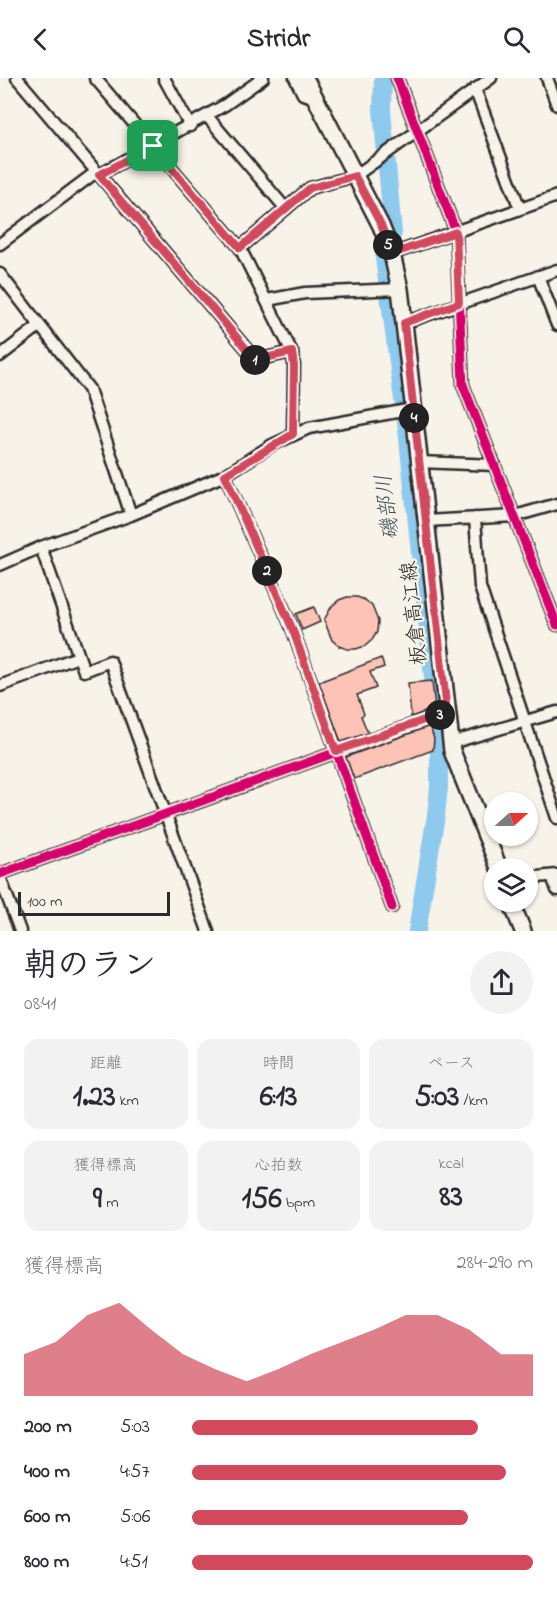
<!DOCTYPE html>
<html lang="ja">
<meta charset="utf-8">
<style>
:root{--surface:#fff;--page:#f2f2f3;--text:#2b2b33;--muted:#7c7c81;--accent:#d1495b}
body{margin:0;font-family:"Indie Flower","Klee One",sans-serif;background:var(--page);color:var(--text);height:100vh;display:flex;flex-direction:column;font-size:22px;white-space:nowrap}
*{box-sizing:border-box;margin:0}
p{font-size:20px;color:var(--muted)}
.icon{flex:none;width:33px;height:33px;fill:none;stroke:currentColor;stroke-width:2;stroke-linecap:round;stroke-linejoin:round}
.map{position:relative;height:853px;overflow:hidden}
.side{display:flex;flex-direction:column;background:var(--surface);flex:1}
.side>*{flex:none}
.needle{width:39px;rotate:69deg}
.tools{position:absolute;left:484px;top:714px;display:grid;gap:12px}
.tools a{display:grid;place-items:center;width:54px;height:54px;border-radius:50%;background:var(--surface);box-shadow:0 2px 4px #0004;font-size:30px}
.scale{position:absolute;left:18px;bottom:15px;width:152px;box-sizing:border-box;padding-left:6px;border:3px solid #2b2b2b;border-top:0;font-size:16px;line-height:21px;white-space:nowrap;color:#2b2b2b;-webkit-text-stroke:4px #f7f3e8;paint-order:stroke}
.pin{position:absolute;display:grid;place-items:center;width:51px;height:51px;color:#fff;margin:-26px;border-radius:12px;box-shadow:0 3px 9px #0006}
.km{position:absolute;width:30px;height:30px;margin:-15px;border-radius:50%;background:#222;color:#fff;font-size:16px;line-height:30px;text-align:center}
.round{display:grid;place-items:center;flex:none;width:63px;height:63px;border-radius:32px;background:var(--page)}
.summary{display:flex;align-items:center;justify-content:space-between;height:102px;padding:0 24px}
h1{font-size:33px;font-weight:800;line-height:45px}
.figures{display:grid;grid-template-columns:repeat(3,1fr);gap:9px;height:102px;padding:6px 24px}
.figures div{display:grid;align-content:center;border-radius:15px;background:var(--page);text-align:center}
.figures b{font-size:30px;font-weight:800}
.figures small{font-size:16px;font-weight:400}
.figures p{font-size:16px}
.chart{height:168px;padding:12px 24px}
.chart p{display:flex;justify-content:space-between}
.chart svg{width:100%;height:108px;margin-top:6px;fill:var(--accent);opacity:.7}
ul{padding:0 24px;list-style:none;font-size:20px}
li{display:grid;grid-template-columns:96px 72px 1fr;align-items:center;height:45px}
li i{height:15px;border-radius:8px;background:var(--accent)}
header{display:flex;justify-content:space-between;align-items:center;height:78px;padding:0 24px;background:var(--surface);font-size:27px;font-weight:800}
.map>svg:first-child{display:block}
</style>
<header><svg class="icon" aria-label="back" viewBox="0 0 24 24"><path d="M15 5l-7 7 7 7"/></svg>Stridr<svg class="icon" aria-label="search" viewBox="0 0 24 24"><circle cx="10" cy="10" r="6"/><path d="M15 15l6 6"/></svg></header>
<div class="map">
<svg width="557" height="853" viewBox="0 0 557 853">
<rect width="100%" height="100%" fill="#f7f3e8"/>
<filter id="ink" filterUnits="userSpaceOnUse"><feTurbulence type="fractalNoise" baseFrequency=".0167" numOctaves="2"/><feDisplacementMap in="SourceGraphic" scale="12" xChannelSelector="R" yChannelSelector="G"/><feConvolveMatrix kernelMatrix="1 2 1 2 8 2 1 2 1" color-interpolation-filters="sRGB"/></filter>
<g filter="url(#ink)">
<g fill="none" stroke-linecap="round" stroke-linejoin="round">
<path stroke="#8dcaed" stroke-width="18" d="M383,0L382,32L393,155L384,180L407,351L439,656V709L436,737L417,853"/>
</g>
<path fill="#fec3b7" stroke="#2b2b2b" stroke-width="1.5" d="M347,519H357L365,522L372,528L378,543L377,554L372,562L365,568L356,571H347L339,568L332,562L324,542L332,528L339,522Z
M314,529L320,544L302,552L296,536Z
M381,580L384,589L370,594L376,610L357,617L364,636L361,638L368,655L341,664L319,604Z
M432,603L435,630L411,639L408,605Z
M430,648L434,661L433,672L354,701L346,679Z"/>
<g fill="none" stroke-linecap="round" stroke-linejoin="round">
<defs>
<path id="minor" d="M17,0L256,282L292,274
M95,0L240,170L292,274L294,287L293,356
M164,0L190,48
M295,0L303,16L317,20
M397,0L456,154L463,307L557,547
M547,0L557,27
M475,11L520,131
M207,38L286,131
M99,97L225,27L263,0
M0,166L96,94
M240,170L310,110L355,98L491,0
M392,176L557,118
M0,196L89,311L131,437
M538,198L557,247
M267,222L305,215L400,211
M404,245L557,192
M0,278L39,248
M419,384L495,387
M225,397L292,550L392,829
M475,440L480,509L557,740
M426,443L515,438L557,426
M41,469L84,593L110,583L208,853
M0,487L41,469L131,437L225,397L272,367L309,350L413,331
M0,608L78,579
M451,665L557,634
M0,796L447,634
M552,798L557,812
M0,799L20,853
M528,800L557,797"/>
<path id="secondary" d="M305,0L381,148L392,176L400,211L404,245L452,673L499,790
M511,824L523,853"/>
</defs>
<use href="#minor" stroke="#2b2b2b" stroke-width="15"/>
<use href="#secondary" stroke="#2b2b2b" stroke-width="20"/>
<use href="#minor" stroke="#f7f3e8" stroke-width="10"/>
<use href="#secondary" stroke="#f7f3e8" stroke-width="15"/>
<defs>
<path id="cycleway" d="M397,0L456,154L463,307L557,547
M225,397L292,550L392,829
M0,796L447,634"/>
</defs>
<use href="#cycleway" stroke="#f7f3e8" stroke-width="13"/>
<use href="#cycleway" stroke="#d6006c" stroke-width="9"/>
</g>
</g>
<g fill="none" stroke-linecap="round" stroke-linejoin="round" filter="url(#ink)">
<defs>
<path id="route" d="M153,68L240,170L310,110L355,98L381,147L392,176L456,154L459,225L404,245L447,634L336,673L292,550L225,397L293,356L294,288L292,274L256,282L99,97Z"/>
</defs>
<use href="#route" stroke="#fff" stroke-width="12"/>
<use href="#route" stroke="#d1495b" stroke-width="8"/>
</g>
<g text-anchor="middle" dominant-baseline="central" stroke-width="4.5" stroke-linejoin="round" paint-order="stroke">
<g font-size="21" fill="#2b2b2b" stroke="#f7f3e8">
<text transform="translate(415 535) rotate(-96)">板倉高江線</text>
</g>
<g font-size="22" font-style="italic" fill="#44535c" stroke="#f7f3e8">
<text transform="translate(389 429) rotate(-97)">磯部川</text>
</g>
</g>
</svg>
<div class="tools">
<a><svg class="needle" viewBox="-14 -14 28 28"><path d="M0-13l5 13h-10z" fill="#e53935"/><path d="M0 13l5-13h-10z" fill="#7c7c81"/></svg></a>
<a><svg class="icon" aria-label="layers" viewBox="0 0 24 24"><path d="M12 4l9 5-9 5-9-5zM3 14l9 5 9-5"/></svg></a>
</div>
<div class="scale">100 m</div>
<div class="pin" style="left:153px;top:68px;background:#1e9e55"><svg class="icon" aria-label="arrive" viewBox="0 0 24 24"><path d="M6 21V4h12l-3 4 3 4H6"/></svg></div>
<b class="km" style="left:255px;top:282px">1</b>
<b class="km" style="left:267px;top:493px">2</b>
<b class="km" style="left:440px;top:637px">3</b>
<b class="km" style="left:414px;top:340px">4</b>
<b class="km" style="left:388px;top:167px">5</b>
</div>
<section class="side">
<div class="summary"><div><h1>朝のラン</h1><p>08:41</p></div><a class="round"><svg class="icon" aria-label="share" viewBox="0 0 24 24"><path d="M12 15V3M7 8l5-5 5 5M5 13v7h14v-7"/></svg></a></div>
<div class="figures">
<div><p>距離</p><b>1.23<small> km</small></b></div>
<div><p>時間</p><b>6:13</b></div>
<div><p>ペース</p><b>5:03<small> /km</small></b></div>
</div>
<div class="figures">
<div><p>獲得標高</p><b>9<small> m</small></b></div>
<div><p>心拍数</p><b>156<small> bpm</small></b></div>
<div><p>kcal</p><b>83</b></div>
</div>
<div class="chart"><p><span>獲得標高</span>284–290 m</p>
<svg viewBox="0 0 160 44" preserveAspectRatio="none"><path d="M0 44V27L10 22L20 11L30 6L40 17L50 27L60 33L70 38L80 33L90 27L100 22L110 17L120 11L130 11L140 17L150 27L160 27V44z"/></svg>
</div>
<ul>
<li><b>200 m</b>5:03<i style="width:84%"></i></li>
<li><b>400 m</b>4:57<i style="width:92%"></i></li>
<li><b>600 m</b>5:06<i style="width:81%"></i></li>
<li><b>800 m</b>4:51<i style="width:100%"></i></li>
</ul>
</section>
